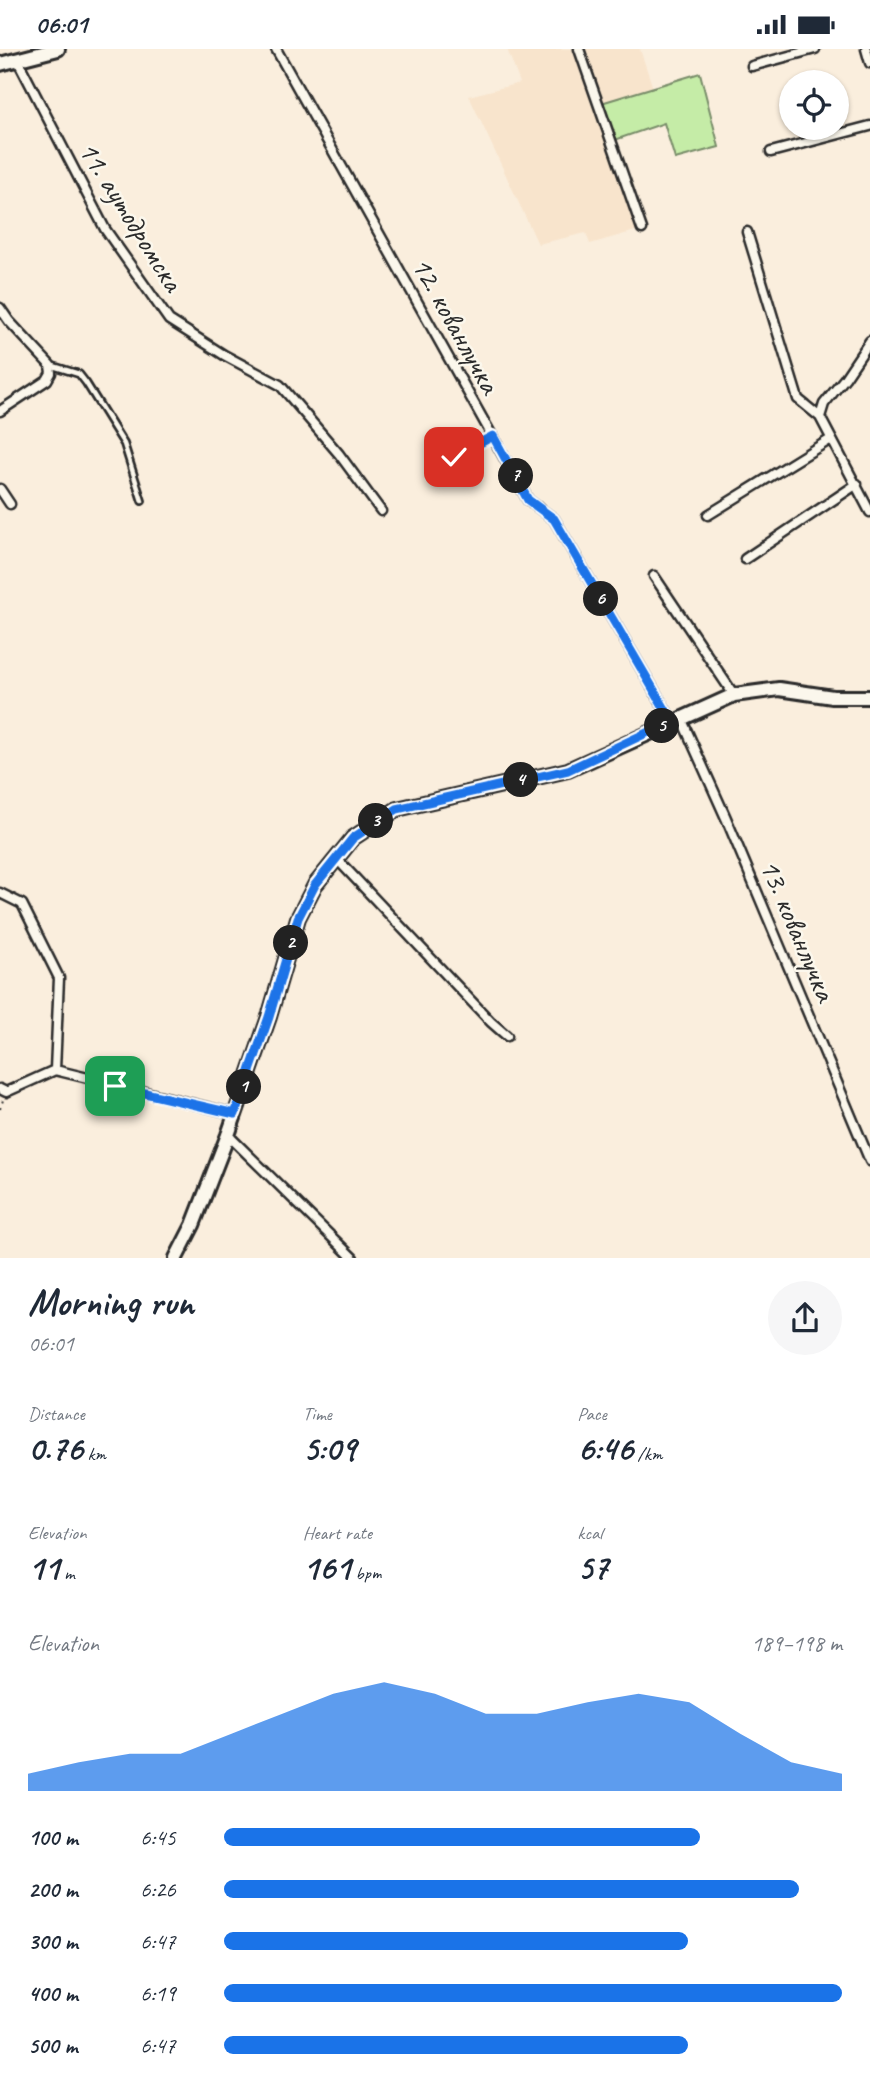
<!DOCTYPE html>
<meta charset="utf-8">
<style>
:root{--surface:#fff;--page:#f6f6f7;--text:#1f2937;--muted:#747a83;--accent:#1a73e8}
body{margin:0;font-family:Caveat,sans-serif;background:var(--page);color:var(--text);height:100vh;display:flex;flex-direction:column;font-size:26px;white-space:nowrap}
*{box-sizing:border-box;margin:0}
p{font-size:23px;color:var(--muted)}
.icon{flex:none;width:38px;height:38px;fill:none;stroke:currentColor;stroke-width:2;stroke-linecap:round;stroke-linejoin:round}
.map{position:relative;height:1209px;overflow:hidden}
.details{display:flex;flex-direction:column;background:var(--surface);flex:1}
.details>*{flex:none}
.controls{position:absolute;left:779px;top:21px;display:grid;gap:14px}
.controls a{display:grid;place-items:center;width:70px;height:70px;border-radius:50%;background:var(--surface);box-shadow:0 2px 5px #0004;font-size:35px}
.pin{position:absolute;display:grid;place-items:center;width:60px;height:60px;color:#fff;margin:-30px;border-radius:14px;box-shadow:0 4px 10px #0006}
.km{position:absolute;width:35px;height:35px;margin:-18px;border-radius:50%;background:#222;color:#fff;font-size:19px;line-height:35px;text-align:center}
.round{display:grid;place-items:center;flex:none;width:74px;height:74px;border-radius:37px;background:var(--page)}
.head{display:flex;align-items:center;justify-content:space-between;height:119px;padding:0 28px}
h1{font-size:38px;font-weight:600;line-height:52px}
.figures{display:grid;grid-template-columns:repeat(3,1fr);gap:10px;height:119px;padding:7px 28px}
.figures div{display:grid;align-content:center}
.figures b{font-size:35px;font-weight:600}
.figures small{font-size:19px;font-weight:400}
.figures p{font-size:19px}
.chart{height:196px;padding:14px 28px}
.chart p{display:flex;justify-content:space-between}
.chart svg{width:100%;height:126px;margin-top:7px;fill:var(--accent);opacity:.7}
ul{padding:0 28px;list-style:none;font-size:23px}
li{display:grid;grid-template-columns:112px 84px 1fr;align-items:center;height:52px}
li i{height:18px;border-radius:9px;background:var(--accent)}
.status{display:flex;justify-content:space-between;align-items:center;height:49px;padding:0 35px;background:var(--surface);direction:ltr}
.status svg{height:19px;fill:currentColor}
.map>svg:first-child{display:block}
</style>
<div class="status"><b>06:01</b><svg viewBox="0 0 49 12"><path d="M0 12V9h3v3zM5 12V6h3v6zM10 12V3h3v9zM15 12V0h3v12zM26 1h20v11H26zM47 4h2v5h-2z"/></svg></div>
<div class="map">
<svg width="870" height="1209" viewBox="0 0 870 1209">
<rect width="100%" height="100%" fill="#faeedd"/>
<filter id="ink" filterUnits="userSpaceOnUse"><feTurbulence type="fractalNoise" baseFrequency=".0143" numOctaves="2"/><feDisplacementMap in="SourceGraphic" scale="14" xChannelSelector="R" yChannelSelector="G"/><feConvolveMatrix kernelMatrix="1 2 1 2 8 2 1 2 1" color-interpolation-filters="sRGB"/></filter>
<g filter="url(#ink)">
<path fill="#f8e4cc" d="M507,0H640L653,39L599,55L642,180L590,195L586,184L538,195L469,47L520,34Z"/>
<path fill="#c5eca7" stroke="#788c69" stroke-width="2" d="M700,24L719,98L675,110L664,74L612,92L598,55Z"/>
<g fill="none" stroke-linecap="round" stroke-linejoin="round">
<defs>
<path id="lane" d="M50,316L79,325L86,334L124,395L142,452
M454,408L492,388"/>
<path id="street" d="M276,0L528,451L554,470L672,672
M579,0L642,180
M866,0L870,14
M17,10L105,180L169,271L224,306L280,336L339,405L381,462
M752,17L815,0
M771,103L870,77
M747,183L798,350L820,368
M0,259L9,272L50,316L51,324L47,331L0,362
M870,292L845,329L824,355L820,368L870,463
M0,440L10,455
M708,466L831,390
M745,510L857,435
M654,527L734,646
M681,669L726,769L870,1112
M336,809L491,973L507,987
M0,844L22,855L59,929L55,1021L235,1065
M0,1040L6,1043L55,1021
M228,1086L353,1209"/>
<path id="secondary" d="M0,15L58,0
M176,1209L193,1176L228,1086L269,968L298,869L315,836L353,789L397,760L568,721L734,646L779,640L833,648H870"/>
</defs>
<use href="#lane" stroke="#2b2b2b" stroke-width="10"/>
<use href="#street" stroke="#2b2b2b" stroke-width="13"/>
<use href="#secondary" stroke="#2b2b2b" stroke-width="18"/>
<path stroke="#2b2b2b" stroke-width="2" stroke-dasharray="2 5" stroke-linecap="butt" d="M0,1060L3,1051"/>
<use href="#lane" stroke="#fbf7ec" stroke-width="4.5"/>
<use href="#street" stroke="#fbf7ec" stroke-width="8"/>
<use href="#secondary" stroke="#fbf7ec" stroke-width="12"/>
</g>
</g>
<g fill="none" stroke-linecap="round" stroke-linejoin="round" filter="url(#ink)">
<defs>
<path id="route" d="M115,1037L235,1065L269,968L298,869L315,836L353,789L397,760L568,721L672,672L554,470L528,451L493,387L454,408"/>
</defs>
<use href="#route" stroke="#fff" stroke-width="14"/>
<use href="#route" stroke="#1a73e8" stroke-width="9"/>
</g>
<g text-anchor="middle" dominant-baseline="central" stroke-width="5" stroke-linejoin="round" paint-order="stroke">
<g font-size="30" fill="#2b2b2b" stroke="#fbf7ec">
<text transform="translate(131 167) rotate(58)">11. аутодромска</text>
<text transform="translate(456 276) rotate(61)">12. кованлучка</text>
<text transform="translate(798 881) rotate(67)">13. кованлучка</text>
</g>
</g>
</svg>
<div class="controls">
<a><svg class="icon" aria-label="locate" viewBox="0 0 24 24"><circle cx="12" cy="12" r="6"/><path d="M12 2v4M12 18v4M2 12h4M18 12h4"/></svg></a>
</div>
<div class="pin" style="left:115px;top:1037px;background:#1e9e55"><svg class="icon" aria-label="arrive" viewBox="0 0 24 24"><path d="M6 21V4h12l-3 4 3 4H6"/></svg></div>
<div class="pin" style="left:454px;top:408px;background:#d93025"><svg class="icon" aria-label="check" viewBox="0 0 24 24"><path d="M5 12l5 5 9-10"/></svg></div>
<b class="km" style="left:244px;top:1038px">1</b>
<b class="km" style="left:291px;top:894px">2</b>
<b class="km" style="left:376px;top:772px">3</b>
<b class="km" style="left:521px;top:731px">4</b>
<b class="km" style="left:662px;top:677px">5</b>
<b class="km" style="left:601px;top:550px">6</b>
<b class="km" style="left:516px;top:427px">7</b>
</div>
<section class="details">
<div class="head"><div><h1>Morning run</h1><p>06:01</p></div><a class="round"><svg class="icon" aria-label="share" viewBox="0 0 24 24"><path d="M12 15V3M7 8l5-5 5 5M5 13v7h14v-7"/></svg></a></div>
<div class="figures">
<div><p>Distance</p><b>0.76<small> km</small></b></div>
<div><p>Time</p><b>5:09</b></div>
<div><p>Pace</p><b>6:46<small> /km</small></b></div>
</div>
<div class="figures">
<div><p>Elevation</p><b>11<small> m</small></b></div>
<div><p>Heart rate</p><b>161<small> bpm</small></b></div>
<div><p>kcal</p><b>57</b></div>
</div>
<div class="chart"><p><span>Elevation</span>189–198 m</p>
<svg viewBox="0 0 160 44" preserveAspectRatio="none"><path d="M0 44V38L10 34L20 31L30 31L40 24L50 17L60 10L70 6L80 10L90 17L100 17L110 13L120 10L130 13L140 24L150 34L160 38V44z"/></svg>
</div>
<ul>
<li><b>100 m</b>6:45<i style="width:77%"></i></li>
<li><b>200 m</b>6:26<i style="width:93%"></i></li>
<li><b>300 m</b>6:47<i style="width:75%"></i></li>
<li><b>400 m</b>6:19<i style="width:100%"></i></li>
<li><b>500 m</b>6:47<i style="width:75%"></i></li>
</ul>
</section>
